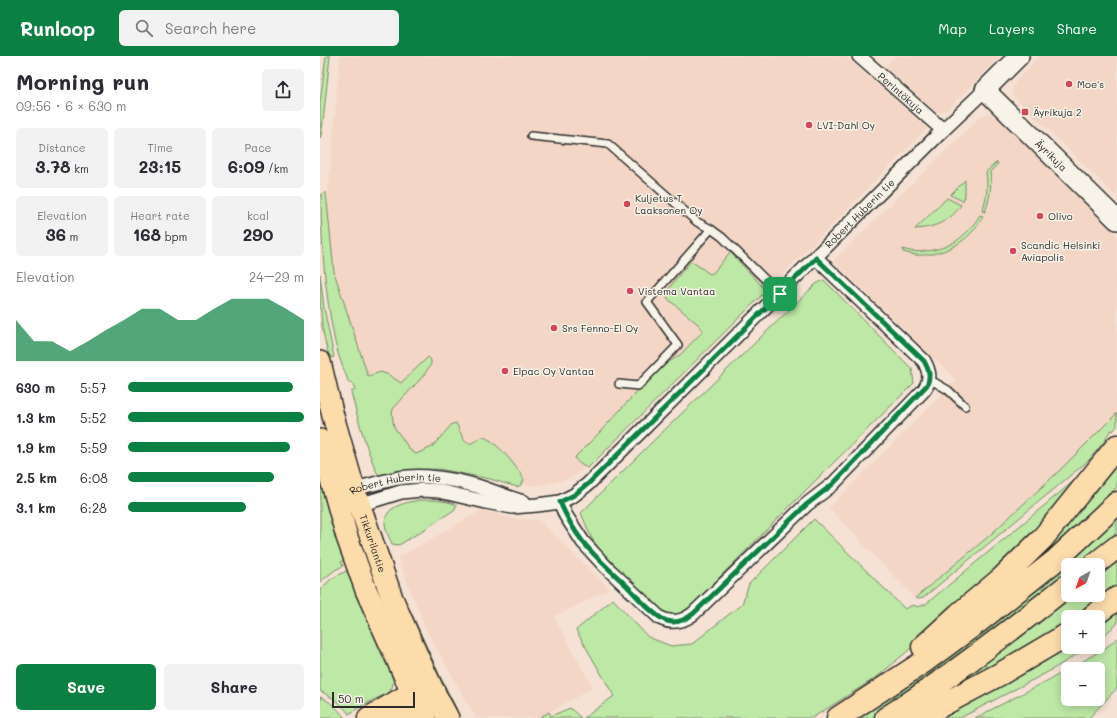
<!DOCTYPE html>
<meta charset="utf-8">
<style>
:root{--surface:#fff;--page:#f2f2f3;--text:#2b2b33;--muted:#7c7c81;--accent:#0b8043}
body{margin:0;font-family:Mali,sans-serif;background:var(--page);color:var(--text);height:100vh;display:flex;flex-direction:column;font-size:15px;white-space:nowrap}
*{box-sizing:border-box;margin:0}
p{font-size:13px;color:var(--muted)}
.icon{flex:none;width:22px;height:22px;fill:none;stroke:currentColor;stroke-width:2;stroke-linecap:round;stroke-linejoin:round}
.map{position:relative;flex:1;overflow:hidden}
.side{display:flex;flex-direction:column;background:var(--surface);width:320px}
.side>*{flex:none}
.needle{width:26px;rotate:220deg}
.controls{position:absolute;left:741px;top:502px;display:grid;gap:8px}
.controls a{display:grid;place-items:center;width:44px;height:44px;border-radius:6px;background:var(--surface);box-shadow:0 2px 10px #0003;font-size:20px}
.scale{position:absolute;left:12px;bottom:10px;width:83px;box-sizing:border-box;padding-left:4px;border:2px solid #2b2b2b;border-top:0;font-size:11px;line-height:14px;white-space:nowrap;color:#2b2b2b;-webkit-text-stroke:3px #f7f3e8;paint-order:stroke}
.pin{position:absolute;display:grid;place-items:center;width:34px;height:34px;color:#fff;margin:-17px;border-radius:8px;box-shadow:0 2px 6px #0006}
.round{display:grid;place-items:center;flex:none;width:42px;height:42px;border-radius:6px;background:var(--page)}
.summary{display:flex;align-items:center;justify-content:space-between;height:68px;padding:0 16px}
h1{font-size:22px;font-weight:700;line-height:30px}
.stats{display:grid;grid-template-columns:repeat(3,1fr);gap:6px;height:68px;padding:4px 16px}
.stats div{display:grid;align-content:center;border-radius:6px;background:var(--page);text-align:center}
.stats b{font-size:17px;font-weight:700}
.stats small{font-size:11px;font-weight:400}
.stats p{font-size:11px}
.chart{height:112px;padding:8px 16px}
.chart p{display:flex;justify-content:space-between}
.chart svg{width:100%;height:72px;margin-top:4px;fill:var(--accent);opacity:.7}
.button{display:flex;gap:8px;margin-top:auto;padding:8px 16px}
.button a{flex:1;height:46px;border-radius:6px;background:var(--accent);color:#fff;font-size:16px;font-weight:700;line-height:46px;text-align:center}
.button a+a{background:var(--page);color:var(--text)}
ul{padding:0 16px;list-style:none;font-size:13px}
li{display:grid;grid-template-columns:64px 48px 1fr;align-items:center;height:30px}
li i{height:10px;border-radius:5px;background:var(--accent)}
header{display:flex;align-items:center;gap:24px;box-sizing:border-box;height:56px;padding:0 20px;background:var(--accent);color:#fff}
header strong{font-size:19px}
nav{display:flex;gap:22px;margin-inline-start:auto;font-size:14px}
.search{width:280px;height:36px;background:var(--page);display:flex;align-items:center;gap:10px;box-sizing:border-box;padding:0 14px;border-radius:6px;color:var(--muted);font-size:15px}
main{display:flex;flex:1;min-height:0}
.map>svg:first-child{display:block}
</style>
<header>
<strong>Runloop</strong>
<div class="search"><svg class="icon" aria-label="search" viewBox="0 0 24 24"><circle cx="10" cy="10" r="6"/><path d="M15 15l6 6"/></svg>Search here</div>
<nav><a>Map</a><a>Layers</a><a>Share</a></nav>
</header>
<main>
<section class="side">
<div class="summary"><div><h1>Morning run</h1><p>09:56 · 6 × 630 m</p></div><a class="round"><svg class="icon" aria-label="share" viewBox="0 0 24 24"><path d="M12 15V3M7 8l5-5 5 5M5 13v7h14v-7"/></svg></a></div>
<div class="stats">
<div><p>Distance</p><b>3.78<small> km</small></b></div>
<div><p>Time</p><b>23:15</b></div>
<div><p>Pace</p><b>6:09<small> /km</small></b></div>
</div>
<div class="stats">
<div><p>Elevation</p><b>36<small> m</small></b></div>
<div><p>Heart rate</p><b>168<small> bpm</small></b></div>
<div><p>kcal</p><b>290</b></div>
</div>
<div class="chart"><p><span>Elevation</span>24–29 m</p>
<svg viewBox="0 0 160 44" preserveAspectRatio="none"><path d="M0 44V19L10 32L20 32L30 38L40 32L50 25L60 19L70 12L80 12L90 19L100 19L110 12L120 6L130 6L140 6L150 12L160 19V44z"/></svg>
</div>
<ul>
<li><b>630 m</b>5:57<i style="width:94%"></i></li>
<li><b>1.3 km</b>5:52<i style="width:100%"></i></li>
<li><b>1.9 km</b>5:59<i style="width:92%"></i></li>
<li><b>2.5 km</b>6:08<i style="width:83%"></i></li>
<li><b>3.1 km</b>6:28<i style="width:67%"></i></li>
</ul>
<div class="button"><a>Save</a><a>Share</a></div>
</section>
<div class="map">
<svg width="797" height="662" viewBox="0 0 797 662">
<rect width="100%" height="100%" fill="#f5e2d4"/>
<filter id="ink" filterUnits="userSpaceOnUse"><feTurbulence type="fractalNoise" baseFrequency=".025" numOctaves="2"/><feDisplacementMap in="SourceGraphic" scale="8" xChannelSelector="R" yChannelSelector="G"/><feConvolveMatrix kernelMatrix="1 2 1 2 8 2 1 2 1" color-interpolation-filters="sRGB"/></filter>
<g filter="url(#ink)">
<path fill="#f4d6c6" d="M20,0H525L607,72L501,180L265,412L251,422L217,430L203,428L185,420L125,400L96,397L83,398L47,320L23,249L9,195L8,138Z
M575,0H681L628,53L620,56L614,54L565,11Z
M720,0H797V141L693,40L692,35L696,24Z
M667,57L671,58L676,60L797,180V357L739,415L669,480L595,542L509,452L636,324L513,205L661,60Z
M162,454L194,463L219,464L290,533L234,561L273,632L219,662H156L106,574L78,502Z"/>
<path fill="#bde8a5" stroke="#748a68" d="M6,0H10L2,75L0,82V47Z
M677,106L678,108L670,116C672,131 670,142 665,156L662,155C667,142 668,130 666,116Z
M645,124V139L643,145L630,139Z
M6,136L14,216L48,320L61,316L69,319L81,327L108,301L111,304V308L104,319L73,353L72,358L74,371L91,395L96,398L112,391L132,368L136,367L144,384L147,387H152L162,381C164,381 166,382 168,383C178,388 200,414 204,424L201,429L197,431L170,423L119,413L91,414L58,419C46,392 38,364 31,336L35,334L32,326L29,327C24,314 18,300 15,286C5,238 1,188 1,139Z
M627,142L641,149C631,165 614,172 595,173Z
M660,159L663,160C651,185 623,201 595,199C591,198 587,197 583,196V193C591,196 598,196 605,195C631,193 647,180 660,159Z
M410,196L442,230L444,234L443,238L268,412C264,411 256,406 255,402L256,400L279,377L333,318L341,311L360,299L383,275L379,269L348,243L346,238L354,225L371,205L390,218L394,216Z
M0,218L4,252L14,301L10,302C0,275 0,247 0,218Z
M504,224L592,313L594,327L487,433L371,550C359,559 356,561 342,556L281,496L271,481L261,457L329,389L496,228Z
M797,357V370L793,375L791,374L786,381L787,382L769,404L603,542L598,543L595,542L669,480L739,415Z
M797,398V431L732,495L683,536Z
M773,409L763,425L647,545L557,621L492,662H264L294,640L256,574L293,543L328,581L351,590L372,588L422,548L429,528L494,463L585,553L593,549L598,551L606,548Z
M0,419L26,504L21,506L23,510L15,514L0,526Z
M99,444C112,444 126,444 137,449L134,454L105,473L79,489L72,488C70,483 67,478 66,473C60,451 84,447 99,444Z
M797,459V476L759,509H748V518L580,644L553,662H533Z
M797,502V536L763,561H748V572L587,660L750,539H778V517Z
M30,513L70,612C71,617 74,623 73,628C72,638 56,642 49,646C42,649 36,654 29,658C20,646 13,642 0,635V534L11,523Z
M797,550V568L778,584V565Z
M90,554L120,620L137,654L133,657L86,556Z
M797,582V632L769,662H655L748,614V643H778V613H750L788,590Z
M748,585V591H768L748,604L726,617L640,662H609Z
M0,641C10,645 17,652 24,661L22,662H0Z
M250,652L261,662H219L229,656L231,660Z"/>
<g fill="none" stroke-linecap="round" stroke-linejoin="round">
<defs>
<path id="lane" d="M211,80L288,88L377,166L391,173L402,181L460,238
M609,323L628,334L645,350
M299,328L318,330L358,289L327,246L391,173"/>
<g id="street">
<path id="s1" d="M539,0L623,74"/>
<path id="s2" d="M30,436L34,433C49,429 64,425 79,422C103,418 134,423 157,430C173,435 188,442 204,446"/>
<path d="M240,446L246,460L263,486L285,510L340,562C352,568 362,566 373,558L486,449L513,428L604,334C611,324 610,316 604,305L496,202"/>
<path id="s3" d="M32,448L39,449L81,436L102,434L119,435L166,446L192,451L217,449L240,446L254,439L268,428L623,74L665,34"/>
</g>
<g id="secondary">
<path id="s4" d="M699,0L665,34L797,164"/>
</g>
<g id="primary">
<path id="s5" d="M0,306L13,360L34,433L72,542L97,599L114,636L128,662"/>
<path d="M0,384L27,481L46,534L92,637L105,662"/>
</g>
<path id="highway" d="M774,509L797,491
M772,561L797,542
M603,591L639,558L681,523L722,483L797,390
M49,662L92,637L114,636
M82,662L99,652L114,636
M518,662L605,605L658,566L736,504L797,447
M566,662C629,622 689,576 748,529
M598,662L682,617L748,578"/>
</defs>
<use href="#lane" stroke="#2b2b2b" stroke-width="10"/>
<use href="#street" stroke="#2b2b2b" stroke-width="16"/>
<use href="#secondary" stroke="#2b2b2b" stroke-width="22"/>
<use href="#primary" stroke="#2b2b2b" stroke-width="24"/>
<use href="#highway" stroke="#2b2b2b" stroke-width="25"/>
<use href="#lane" stroke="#f7f3e8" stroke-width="7"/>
<use href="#street" stroke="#f7f3e8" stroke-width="13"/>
<use href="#secondary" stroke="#f7f3e8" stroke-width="19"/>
<use href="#primary" stroke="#fddcac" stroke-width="21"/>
<use href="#highway" stroke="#fddcac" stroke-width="22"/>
</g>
</g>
<g fill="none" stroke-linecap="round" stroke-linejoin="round" filter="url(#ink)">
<defs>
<path id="route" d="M496,202L604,305C609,314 611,320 607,329L513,428L486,449L373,558C365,564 357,568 347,565C334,561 316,539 306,529C291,515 275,501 263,486C253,473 246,460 240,446L254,439L268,428Z"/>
</defs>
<use href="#route" stroke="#fff" stroke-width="8"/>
<use href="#route" stroke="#0b8043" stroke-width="5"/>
</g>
<g fill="#d1495b" stroke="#f7f3e8" stroke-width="1.5">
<circle cx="749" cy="28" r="4"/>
<rect x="701" y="52" width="8" height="8" rx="2"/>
<circle cx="489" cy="69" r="4"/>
<circle cx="307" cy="148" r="4"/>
<circle cx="720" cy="160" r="4"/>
<circle cx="693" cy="195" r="4"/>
<circle cx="310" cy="235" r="4"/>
<circle cx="234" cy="272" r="4"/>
<circle cx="185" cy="315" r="4"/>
</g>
<g text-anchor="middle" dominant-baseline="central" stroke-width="3" stroke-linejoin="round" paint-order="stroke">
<g font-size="10" fill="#2b2b2b" stroke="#f7f3e8" text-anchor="start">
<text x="757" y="28">Moe's</text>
<text x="713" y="56">Äyrikuja 2</text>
<text x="497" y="69">LVI-Dahl Oy</text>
<text x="315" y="142">Kuljetus T<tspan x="315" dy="12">Laaksonen Oy</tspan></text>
<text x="728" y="160">Olivo</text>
<text x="701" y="189">Scandic Helsinki<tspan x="701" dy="12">Aviapolis</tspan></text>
<text x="318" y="235">Vistema Vantaa</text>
<text x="242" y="272">Srs Fenno-El Oy</text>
<text x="193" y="315">Elpac Oy Vantaa</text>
</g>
<g font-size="10" fill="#2b2b2b" stroke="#f7f3e8">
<text stroke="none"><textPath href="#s1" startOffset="56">Perintökuja</textPath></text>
<text stroke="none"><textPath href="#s4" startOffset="141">Äyrikuja</textPath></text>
<text stroke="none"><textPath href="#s3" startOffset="629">Robert Huberin tie</textPath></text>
<text stroke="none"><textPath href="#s2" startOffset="47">Robert Huberin tie</textPath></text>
<text stroke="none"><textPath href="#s5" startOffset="189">Tikkurilantie</textPath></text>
</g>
</g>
</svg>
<div class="controls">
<a><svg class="needle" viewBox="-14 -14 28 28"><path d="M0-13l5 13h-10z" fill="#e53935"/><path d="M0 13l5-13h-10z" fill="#7c7c81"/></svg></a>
<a>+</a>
<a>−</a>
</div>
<div class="scale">50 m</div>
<div class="pin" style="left:460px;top:238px;background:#1e9e55"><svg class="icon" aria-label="arrive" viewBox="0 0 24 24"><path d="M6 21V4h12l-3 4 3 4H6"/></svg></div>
</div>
</main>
